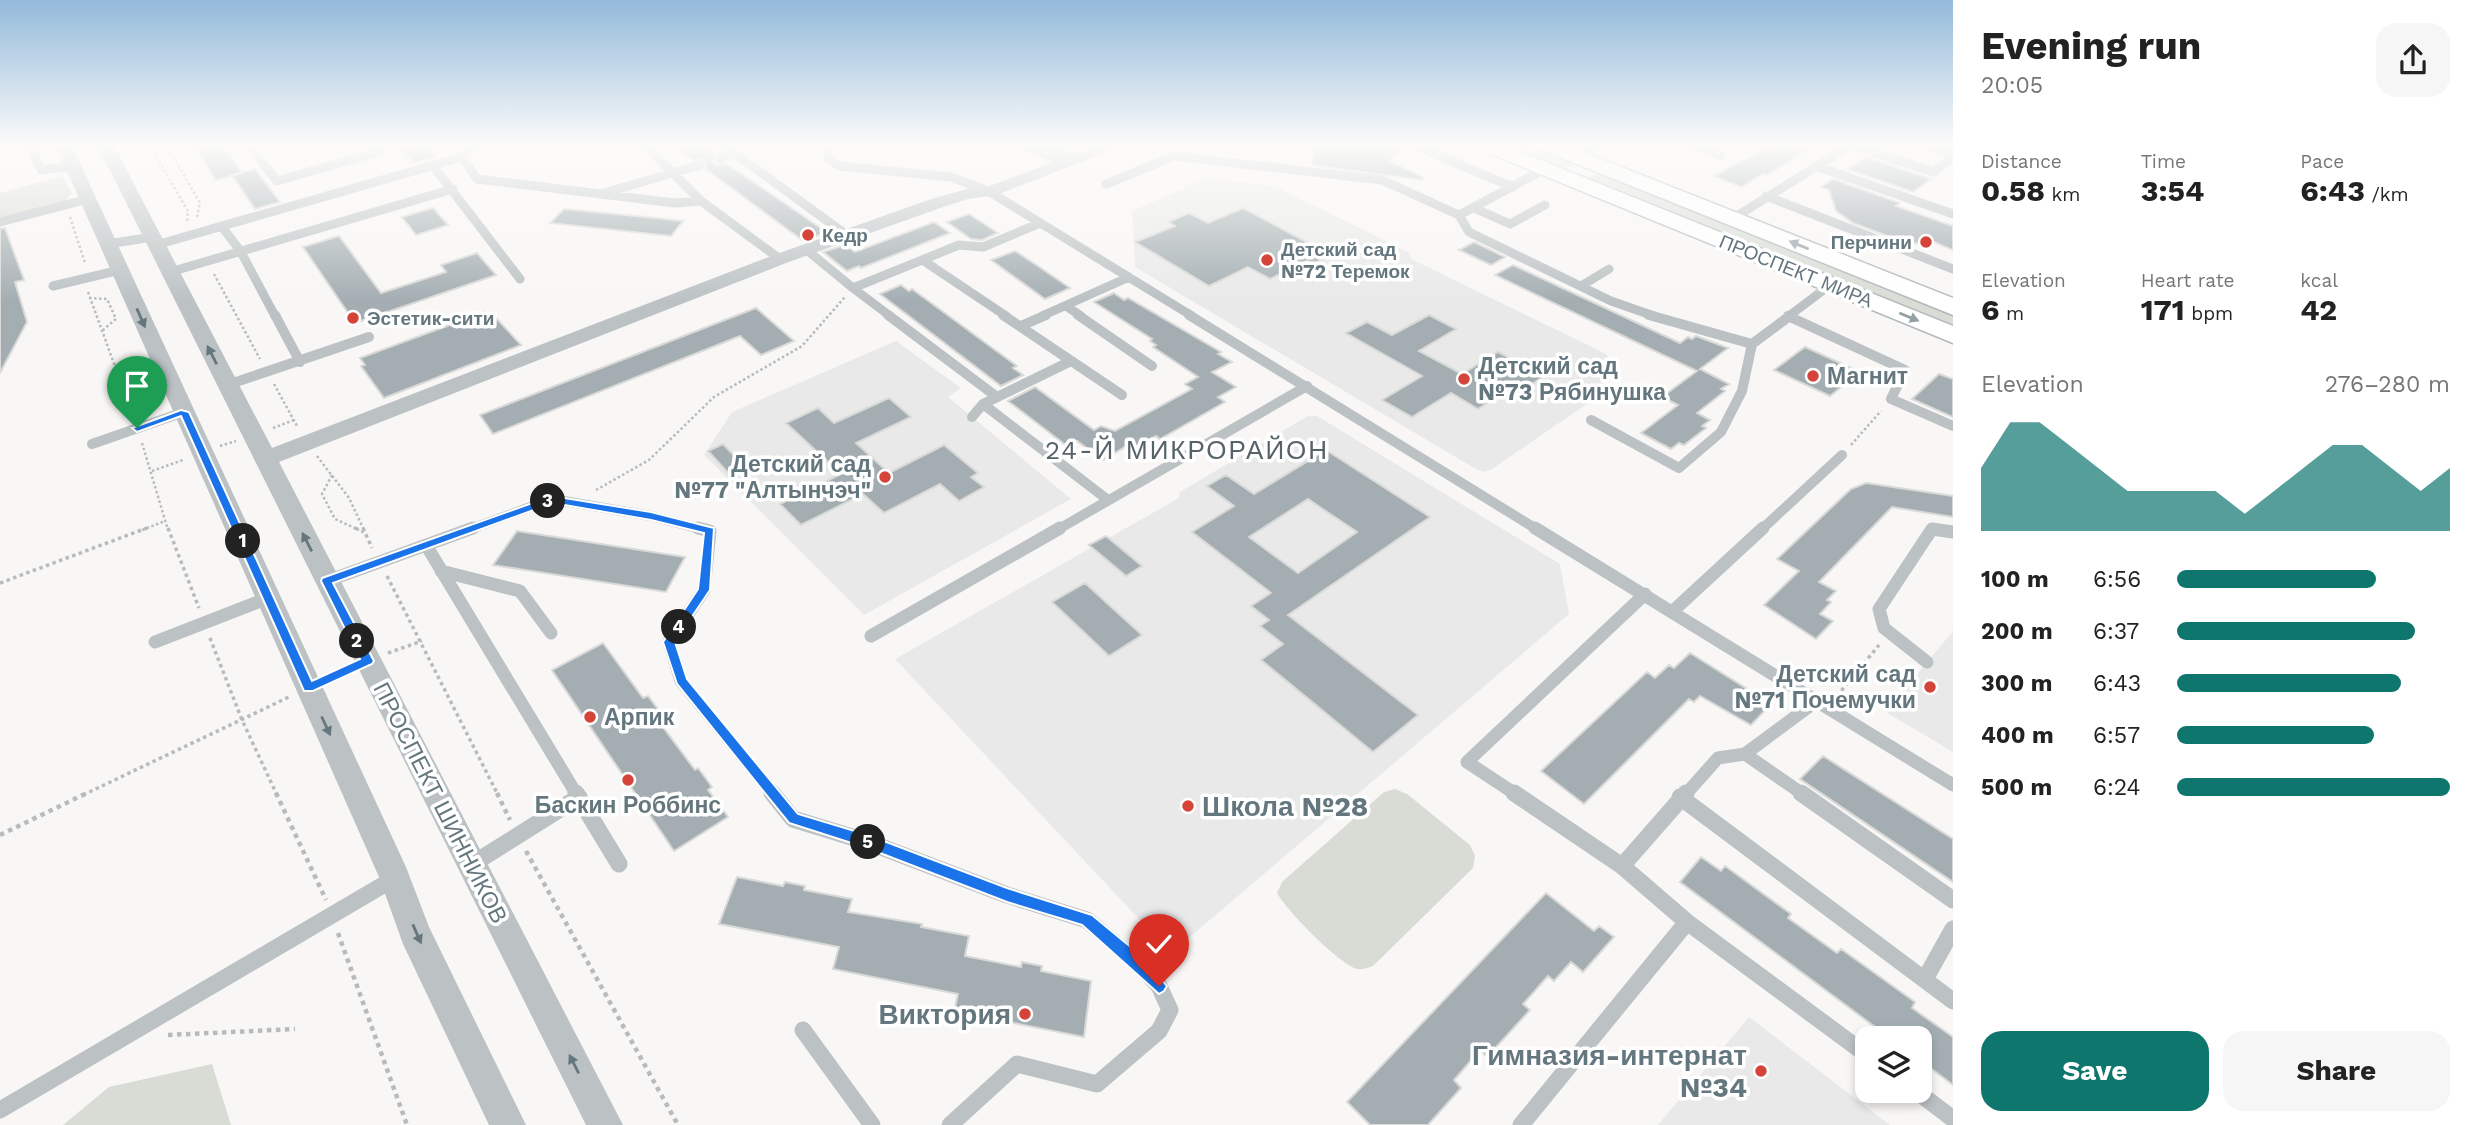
<!DOCTYPE html>
<meta charset="utf-8">
<style>
:root{--surface:#fff;--page:#f6f6f6;--text:#222;--muted:#767676;--accent:#0f766e}
body{margin:0;font-family:"Work Sans",sans-serif;background:var(--page);color:var(--text);height:100vh;display:flex;flex-direction:column;font-size:26px;white-space:nowrap}
*{box-sizing:border-box;margin:0}
p{font-size:23px;color:var(--muted)}
.icon{flex:none;width:38px;height:38px;fill:none;stroke:currentColor;stroke-width:2;stroke-linecap:round;stroke-linejoin:round}
.map{position:relative;flex:1;overflow:hidden}
.panel{display:flex;flex-direction:column;background:var(--surface);width:525px}
.panel>*{flex:none}
.controls{position:absolute;left:1855px;top:1026px;display:grid;gap:14px}
.controls a{display:grid;place-items:center;width:77px;height:77px;border-radius:14px;background:var(--surface);box-shadow:0 4px 10px #0003;font-size:35px}
.pin{position:absolute;display:grid;place-items:center;width:60px;height:60px;color:#fff;margin:-72px -30px;border-radius:50% 50% 50% 0;rotate:-45deg;box-shadow:0 0 7px #0007}
.pin .icon{rotate:45deg}
.km{position:absolute;width:35px;height:35px;margin:-18px;border-radius:50%;background:#222;color:#fff;font-size:19px;line-height:35px;text-align:center}
.round{display:grid;place-items:center;flex:none;width:74px;height:74px;border-radius:21px;background:var(--page)}
.head{display:flex;align-items:center;justify-content:space-between;height:119px;padding:0 28px}
h1{font-size:38px;font-weight:700;line-height:52px}
.stats{display:grid;grid-template-columns:repeat(3,1fr);gap:10px;height:119px;padding:7px 28px}
.stats div{display:grid;align-content:center}
.stats b{font-size:30px;font-weight:700}
.stats small{font-size:19px;font-weight:400}
.stats p{font-size:19px}
.chart{height:196px;padding:14px 28px}
.chart p{display:flex;justify-content:space-between}
.chart svg{width:100%;height:126px;margin-top:7px;fill:var(--accent);opacity:.7}
.cta{display:flex;gap:14px;margin-top:auto;padding:14px 28px}
.cta a{flex:1;height:80px;border-radius:21px;background:var(--accent);color:#fff;font-size:28px;font-weight:700;line-height:80px;text-align:center}
.cta a+a{background:var(--page);color:var(--text)}
ul{padding:0 28px;list-style:none;font-size:23px}
li{display:grid;grid-template-columns:112px 84px 1fr;align-items:center;height:52px}
li i{height:18px;border-radius:9px;background:var(--accent)}
main{display:flex;flex:1;min-height:0}
.map>svg:first-child{display:block}
</style>
<main>
<div class="map">
<svg width="1953" height="1125" viewBox="0 0 1953 1125">
<rect width="100%" height="100%" fill="#f8f7f5"/>
<path fill="#e8e9e8" d="M1208,178L1274,186L1410,253L1411,259L1606,354L1613,361L1597,397L1492,469L1485,472L1476,469L1135,267L1132,211Z
M896,341L961,388L948,397L1071,499L864,615L704,455L732,412Z
M1308,416H1317L1560,564L1569,614L1171,953L895,659L1179,498L1180,492Z
M1953,631V752L1886,712Z
M1749,1017L1890,1125H1658Z"/>
<path fill="#d8dcd5" d="M1501,144C1522,144 1559,149 1573,166L1558,167Z
M1594,174L1607,176L1953,316V329L1592,181L1590,176Z
M62,176L72,193L65,201L0,219V193Z
M1395,789L1407,794L1470,845L1475,856L1473,868L1373,966C1368,968 1362,970 1357,969C1339,964 1286,910 1277,893L1282,882L1384,792Z
M212,1064L231,1125H63L109,1087Z"/>
<path fill="#a4aeb2" stroke="#d9d9d7" stroke-width="2" fill-rule="evenodd" d="M192,144H222L242,173L216,180Z
M396,144H424L436,157L414,163Z
M672,144H700L714,155L713,161L716,165L727,164L828,233L802,240L706,169L704,160H693Z
M1313,144H1408L1389,161L1423,177L1422,180L1312,165Z
M1775,144H1818L1767,175L1763,174L1741,187L1714,176Z
M1866,157L1931,179L1913,192L1847,169Z
M255,169L280,202L255,209L232,175Z
M1833,179L1900,203L1896,206L1953,226V250L1934,242L1908,244L1853,223L1836,211L1829,190L1821,187Z
M433,208L448,225L416,235L402,217Z
M1243,208L1331,255L1313,264L1307,261L1270,279L1248,267L1209,286L1135,242L1175,226L1168,222L1189,213L1208,223Z
M564,209L657,218L683,221L671,236L550,223Z
M969,214L998,233L982,240L971,239L947,222Z
M934,222L950,233L861,268L859,266L847,271L823,252L845,245L855,252Z
M5,228L24,280L15,282L27,322L0,373V229Z
M339,236L381,293L446,272L441,265L477,253L496,275L355,323L303,247Z
M1849,236L1875,246L1833,248Z
M1474,242L1505,257L1491,265L1459,250Z
M1015,251L1035,264L1070,288L1045,299L991,260Z
M1513,265L1680,343L1688,337L1692,339L1696,336L1728,348L1700,369L1729,384L1721,389L1725,391L1697,413L1710,420L1702,426L1706,428L1684,445L1679,443L1671,449L1641,433L1678,405L1662,397L1697,371L1495,275Z
M901,285L909,291L912,289L991,347L1017,366L1013,368L1023,375L1001,386L880,294Z
M1114,293L1124,300L1128,298L1221,352L1218,354L1232,362L1212,372L1236,387L1218,397L1225,402L1160,439L1156,436L1130,451L1125,447L1103,460L1077,441L1067,446L1008,401L1035,387L1094,430L1101,426L1115,431L1192,389L1185,384L1198,377L1153,347L1156,345L1150,341L1152,339L1094,302Z
M756,308L794,341L761,355L740,336L493,434L480,415Z
M485,312L491,319L495,317L521,345L384,398L361,366L365,365L360,358Z
M1429,315L1456,329L1419,351L1462,374L1498,352L1544,376L1526,388L1517,383L1478,409L1451,393L1412,417L1382,400L1422,376L1346,333L1367,322L1392,335Z
M1805,347L1860,372L1830,396L1774,370Z
M1939,374L1953,379V417L1912,399Z
M889,398L911,417L856,443L889,473L944,445L978,473L971,477L984,487L959,501L940,484L884,513L863,494L801,525L780,504L841,474L786,423L818,408L834,423Z
M723,444L748,470L732,477L708,451Z
M1326,450L1430,517L1288,615L1418,715L1373,752L1261,660L1283,644L1260,626L1269,620L1251,606L1271,593L1192,532L1234,506L1207,486L1226,475L1254,494ZM1308,499L1357,532L1298,573L1249,537Z
M1866,483L1953,496V517L1892,507L1819,582L1836,591L1827,600L1831,602L1820,614L1833,621L1816,639L1764,605L1799,571L1777,559L1851,489Z
M517,531L685,557L666,592L493,565Z
M1106,536L1142,566L1126,576L1089,545Z
M1085,583L1142,635L1109,656L1052,602Z
M603,643L643,698L648,696L660,712L654,715L695,770L698,768L712,787L708,790L728,817L674,851L552,670Z
M1690,653L1771,704L1751,725L1700,696L1694,702L1689,699L1584,804L1541,771L1647,672L1655,678L1669,665L1674,668Z
M1823,756L1953,839V882L1800,779Z
M1701,857L1721,871L1725,866L1791,914L1788,918L1837,953L1841,949L1915,1002L1912,1008L1953,1037V1085L1920,1060V1038H1890L1680,882Z
M737,877L783,886L785,882L805,886L804,890L852,899L848,912L922,924L921,927L969,936L965,956L1021,967L1022,962L1042,966L1041,971L1091,981L1084,1037L954,1011L958,994L833,969L839,947L719,924Z
M1546,893L1594,931L1599,926L1614,937L1583,972L1571,962L1554,981L1548,976L1523,1004L1530,1010L1487,1057L1480,1050L1454,1080L1461,1088L1428,1125H1370L1347,1102Z"/>
<g fill="none" stroke-linecap="round" stroke-linejoin="round">
<defs>
<path id="secondary" d="M1473,144H1501L1953,326V343L1476,148Z
M1534,144H1563L1953,298V315L1537,148Z"/>
</defs>
<use href="#secondary" stroke="#b1b8bb" stroke-width="3"/>
<path stroke="#b7bbbd" stroke-width="2.5" stroke-dasharray="2.5 2.5" stroke-linecap="butt" d="M149,144L188,211L187,222
M166,144L200,203L197,217
M70,217L85,263
M214,274L260,359
M88,292L133,416
M89,298L107,299L116,319L103,330
M274,384L297,426
M273,428L294,420
M142,443L168,530
M1851,445L1881,411
M220,446L236,441
M317,456L349,498L364,530
M152,471L183,460
M332,475L322,494L335,519L359,530
M596,490L649,460L714,397L802,346L845,297
M142,530L165,521"/>
<path stroke="#b7bbbd" stroke-width="3.5" stroke-dasharray="3.5 3.5" stroke-linecap="butt" d="M168,528L199,608
M355,528L364,532
M363,528L372,548
M387,576L498,795
M0,583L147,528
M210,638L242,720L277,795
M388,653L422,641
M330,678L349,669
M1837,696L1879,645
M83,795L289,697"/>
<path stroke="#b7bbbd" stroke-width="4.5" stroke-dasharray="4.5 4.5" stroke-linecap="butt" d="M276,793L326,900
M497,793L510,820
M0,835L87,793
M526,851L678,1125
M338,933L407,1125
M168,1035L295,1029"/>
<path stroke="#bcc2c4" stroke-width="9" d="M29,144L41,170L73,166
M248,144L277,181L382,151L375,144
M483,144L469,148L462,157L477,179L675,203L701,201
M644,144L701,201L780,259
M722,144L848,236
M831,144L828,147V159L839,166L951,177L990,192L1192,316
M1018,144L1066,162
M1047,144L1071,157
M1689,144L1721,156
M1849,144L1933,172L1953,158
M1923,144L1953,154
M1416,146L1513,187
M1578,157L1600,144
M720,159L734,153
M1816,166L1953,214
M434,167L520,279
M1106,184L1174,156L1382,180L1459,215L1545,169
M604,193L700,165
M1766,196L1953,269
M1474,208L1510,224L1545,205
M1459,215L1469,232L1611,301L1654,316
M1732,219L1851,145
M0,222L88,199
M223,228L241,252L275,316
M108,244L152,237
M156,245L462,157
M808,251L853,288L959,245L983,247L1040,223
M924,261L1006,316
M170,272L453,189
M53,286L120,270
M1581,286L1609,269
M853,288L890,316
M1066,306L1081,316
M1042,316L1129,277
M1789,316L1830,285"/>
<path stroke="#bcc2c4" stroke-width="10" d="M275,315L300,362
M888,315L997,397
M1003,315L1122,395
M1078,315L1152,366
M1189,315L1538,530
M1649,315L1752,344L1791,315
M1788,316L1905,370L1891,399L1953,426
M1021,326L1046,315
M1071,361L983,404L1108,500
M227,385L369,337
M972,417L983,404
M1591,420L1679,468L1721,432L1742,391L1752,344
M92,444L184,412
M468,530L552,499L651,516L705,530
M1057,530L1307,386
M1761,530L1842,455
M1932,530H1936"/>
<path stroke="#bcc2c4" stroke-width="13" d="M698,528L710,531L704,590L669,642L681,681L774,795
M1535,528L1953,785
M426,545L577,795
M441,571L520,591L551,633
M327,581L473,528
M1673,611L1763,528
M871,636L1060,528
M155,642L268,598
M1927,662L1884,628L1879,609L1932,529L1953,532
M1745,754L1804,795
M1517,795L1467,762L1645,594
M1685,795L1718,758L1745,754L1815,702"/>
<path stroke="#bcc2c4" stroke-width="17" d="M576,793L619,864
M772,793L793,819L868,842L1007,895L1087,920L1139,964L1159,986L1170,1010L1159,1031L1097,1084L1017,1064L950,1125
M1514,793L1622,866L1686,793
M1801,793L1953,900
M1680,797L1953,1001
M471,865L579,797
M1687,922L1867,1055
M1925,979L1953,929
M803,1030L872,1125
M1915,1090L1953,1119
M0,1110L395,878
M1521,1125L1687,922L1622,866"/>
<path fill="#bcc2c4" fill-rule="evenodd" d="M55,144H71L406,867L429,927L526,1125H489L403,944L379,877Z
M97,144H113L272,448L774,255L931,199L967,189L987,187L1101,144H1123L1120,147L996,195L968,199L943,207L786,263L279,462L623,1125H586Z"/>
<use href="#secondary" fill="#fff" fill-rule="evenodd"/>
</g>
<defs><path id="oneway-solid" d="M-6-.8H1V-3.2L6.5 0L1 3.2V.8H-6Z" transform="scale(1.75)"/></defs>
<g fill="#93a0a5">
<use href="#oneway-solid" transform="translate(1799 245) rotate(-158)"/>
<use href="#oneway-solid" transform="translate(1909 317) rotate(22)"/>
</g>
<g fill="#65777e">
<use href="#oneway-solid" transform="translate(141 318) rotate(66)"/>
<use href="#oneway-solid" transform="translate(212 355) rotate(-117)"/>
<use href="#oneway-solid" transform="translate(307 542) rotate(-117)"/>
<use href="#oneway-solid" transform="translate(326 726) rotate(65)"/>
<use href="#oneway-solid" transform="translate(417 934) rotate(66)"/>
<use href="#oneway-solid" transform="translate(574 1064) rotate(-117)"/>
</g>
<linearGradient id="sky" x2="0" y2="1"><stop stop-color="#93bada"/><stop offset="0.48" stop-color="#fcfbfa"/><stop offset="1" stop-color="#fcfbfa" stop-opacity="0"/></linearGradient>
<rect width="1953" height="302" fill="url(#sky)"/>
<path fill="#1a73e8" stroke="#fff" stroke-width="2" d="M181,410L189,412L312,681L360,659L321,581L322,578L552,496L651,512L714,528L710,590L675,642L687,679L798,814L868,835L1007,888L1092,915L1144,958L1167,986L1164,991L1159,994L1082,925L1007,902L867,848L789,823L677,684L663,642L698,589L704,533L651,520L553,503L333,583L374,661L372,664L313,691H304L181,416L137,432L132,428Z"/>
<g fill="#d54438" stroke="#fff" stroke-width="2.5">
<circle cx="808" cy="235" r="7"/>
<circle cx="1926" cy="242" r="7"/>
<circle cx="1267" cy="260" r="7"/>
<circle cx="353" cy="318" r="7"/>
<circle cx="1813" cy="376" r="7"/>
<circle cx="1464" cy="379" r="7"/>
<circle cx="885" cy="477" r="7"/>
<circle cx="1930" cy="687" r="7"/>
<circle cx="590" cy="717" r="7"/>
<circle cx="628" cy="780" r="7"/>
<circle cx="1188" cy="806" r="7"/>
<circle cx="1025" cy="1014" r="7"/>
<circle cx="1761" cy="1071" r="7"/>
</g>
<g text-anchor="middle" dominant-baseline="central" stroke-width="7" stroke-linejoin="round" paint-order="stroke">
<g font-size="19" font-weight="bold" fill="#65777e" stroke="#fff" text-anchor="start">
<text x="822" y="235">Кедр</text>
<text x="1912" y="242" text-anchor="end">Перчини</text>
<text x="1281" y="249">Детский сад<tspan x="1281" dy="22">№72 Теремок</tspan></text>
<text x="367" y="318">Эстетик-сити</text>
</g>
<g font-size="19" fill="#65777e" stroke="#fff">
<text transform="translate(1796 271) rotate(22)">ПРОСПЕКТ МИРА</text>
</g>
<g font-size="23" font-weight="bold" fill="#65777e" stroke="#fff" text-anchor="start">
<text x="1478" y="366">Детский сад<tspan x="1478" dy="26">№73 Рябинушка</tspan></text>
<text x="1827" y="376">Магнит</text>
<text x="871" y="464" text-anchor="end">Детский сад<tspan x="871" dy="26">№77 "Алтынчэч"</tspan></text>
<text x="1916" y="674" text-anchor="end">Детский сад<tspan x="1916" dy="26">№71 Почемучки</tspan></text>
<text x="604" y="717">Арпик</text>
<text x="628" y="805" text-anchor="middle">Баскин Роббинс</text>
</g>
<g font-size="23" fill="#65777e" stroke="#fff">
<text transform="translate(440 803) rotate(63)">ПРОСПЕКТ ШИННИКОВ</text>
</g>
<g font-size="26" letter-spacing="2" fill="#566469" stroke="#fff">
<text x="1187" y="450">24-Й МИКРОРАЙОН</text>
</g>
<g font-size="28" font-weight="bold" fill="#65777e" stroke="#fff" text-anchor="end">
<text x="1202" y="806" text-anchor="start">Школа №28</text>
<text x="1011" y="1014">Виктория</text>
<text x="1747" y="1055">Гимназия-интернат<tspan x="1747" dy="32">№34</tspan></text>
</g>
</g>
</svg>
<div class="controls">
<a><svg class="icon" aria-label="layers" viewBox="0 0 24 24"><path d="M12 4l9 5-9 5-9-5zM3 14l9 5 9-5"/></svg></a>
</div>
<div class="pin" style="left:137px;top:428px;background:#1e9e55"><svg class="icon" aria-label="arrive" viewBox="0 0 24 24"><path d="M6 21V4h12l-3 4 3 4H6"/></svg></div>
<div class="pin" style="left:1159px;top:986px;background:#d93025"><svg class="icon" aria-label="check" viewBox="0 0 24 24"><path d="M5 12l5 5 9-10"/></svg></div>
<b class="km" style="left:243px;top:541px">1</b>
<b class="km" style="left:357px;top:641px">2</b>
<b class="km" style="left:548px;top:501px">3</b>
<b class="km" style="left:679px;top:627px">4</b>
<b class="km" style="left:868px;top:842px">5</b>
</div>
<section class="panel">
<div class="head"><div><h1>Evening run</h1><p>20:05</p></div><a class="round"><svg class="icon" aria-label="share" viewBox="0 0 24 24"><path d="M12 15V3M7 8l5-5 5 5M5 13v7h14v-7"/></svg></a></div>
<div class="stats">
<div><p>Distance</p><b>0.58<small> km</small></b></div>
<div><p>Time</p><b>3:54</b></div>
<div><p>Pace</p><b>6:43<small> /km</small></b></div>
</div>
<div class="stats">
<div><p>Elevation</p><b>6<small> m</small></b></div>
<div><p>Heart rate</p><b>171<small> bpm</small></b></div>
<div><p>kcal</p><b>42</b></div>
</div>
<div class="chart"><p><span>Elevation</span>276–280 m</p>
<svg viewBox="0 0 160 44" preserveAspectRatio="none"><path d="M0 44V22L10 6L20 6L30 14L40 22L50 30L60 30L70 30L80 30L90 38L100 30L110 22L120 14L130 14L140 22L150 30L160 22V44z"/></svg>
</div>
<ul>
<li><b>100 m</b>6:56<i style="width:73%"></i></li>
<li><b>200 m</b>6:37<i style="width:87%"></i></li>
<li><b>300 m</b>6:43<i style="width:82%"></i></li>
<li><b>400 m</b>6:57<i style="width:72%"></i></li>
<li><b>500 m</b>6:24<i style="width:100%"></i></li>
</ul>
<div class="cta"><a>Save</a><a>Share</a></div>
</section>
</main>
